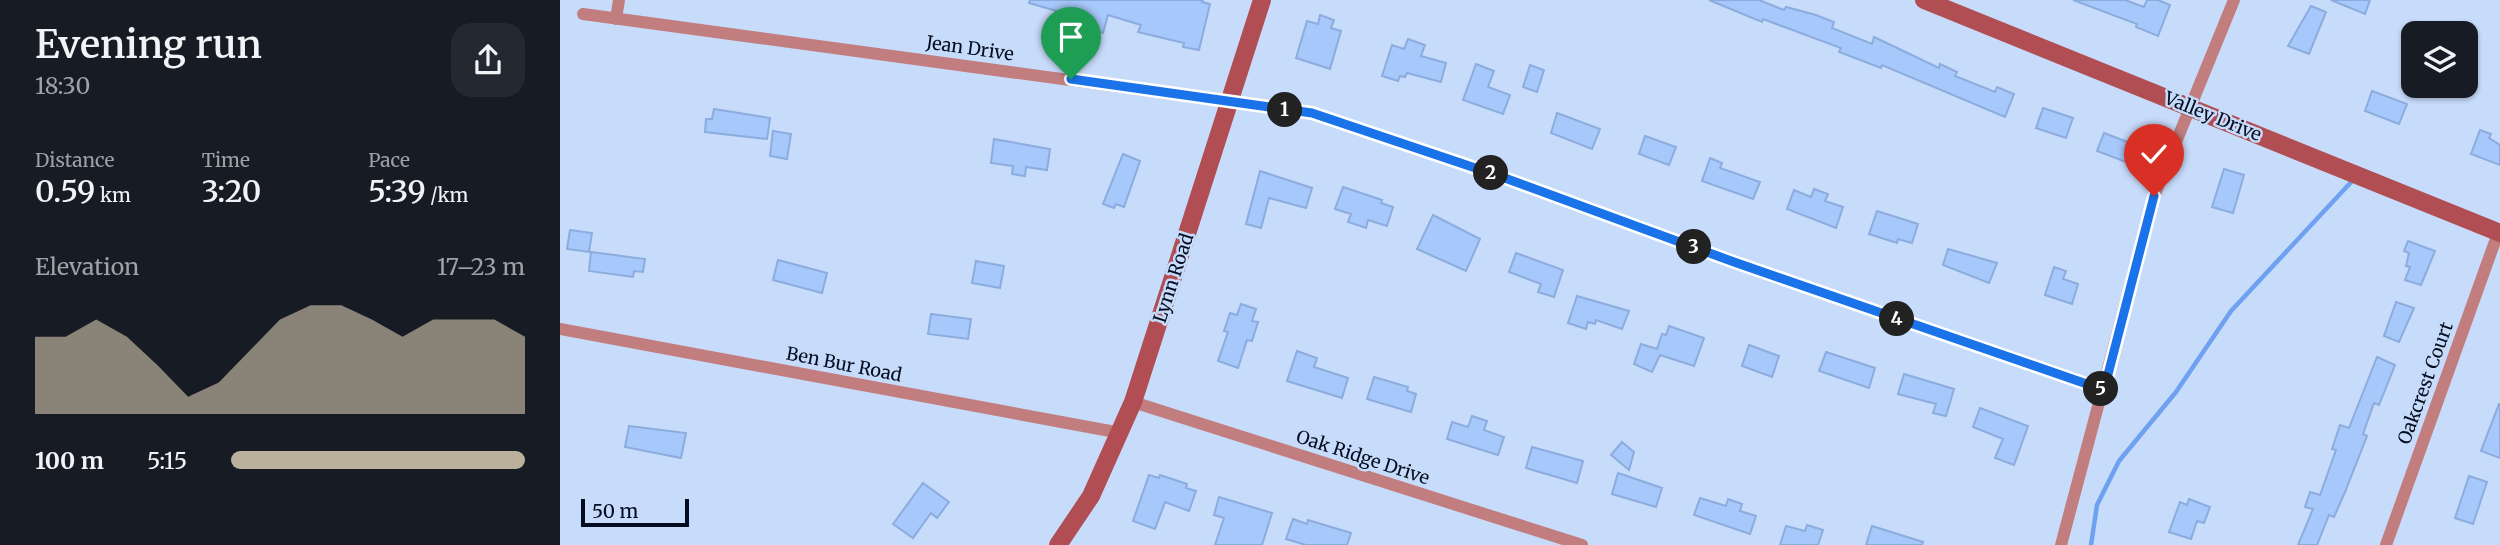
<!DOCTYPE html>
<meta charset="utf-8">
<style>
:root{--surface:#171b24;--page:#242831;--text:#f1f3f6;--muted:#9ea1a6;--accent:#bbb09c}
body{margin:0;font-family:Merriweather,serif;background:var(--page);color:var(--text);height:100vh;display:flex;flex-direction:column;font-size:26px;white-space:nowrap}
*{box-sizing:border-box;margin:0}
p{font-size:23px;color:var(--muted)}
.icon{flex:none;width:38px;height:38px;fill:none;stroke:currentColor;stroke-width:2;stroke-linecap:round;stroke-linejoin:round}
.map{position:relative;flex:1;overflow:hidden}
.drawer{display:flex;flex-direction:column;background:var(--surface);width:560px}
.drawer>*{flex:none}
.controls{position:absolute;left:1841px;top:21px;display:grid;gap:14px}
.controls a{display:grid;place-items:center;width:77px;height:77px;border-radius:14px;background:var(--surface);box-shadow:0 2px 5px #0004;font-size:35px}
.scale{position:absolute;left:21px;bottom:18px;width:108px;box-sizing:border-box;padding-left:7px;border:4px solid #040d1f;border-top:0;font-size:19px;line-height:24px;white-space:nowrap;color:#040d1f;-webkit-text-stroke:5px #c7dbfa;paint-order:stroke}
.pin{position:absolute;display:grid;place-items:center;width:60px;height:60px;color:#fff;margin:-72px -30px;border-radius:50% 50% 50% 0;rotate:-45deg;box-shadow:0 0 7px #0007}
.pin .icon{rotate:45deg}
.km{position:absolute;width:35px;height:35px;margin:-18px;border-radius:50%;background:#222;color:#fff;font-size:19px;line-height:35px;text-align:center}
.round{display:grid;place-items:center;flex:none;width:74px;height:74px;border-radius:21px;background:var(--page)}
.overview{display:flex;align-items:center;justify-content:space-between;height:119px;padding:0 35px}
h1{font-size:38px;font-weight:600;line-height:52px}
.figures{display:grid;grid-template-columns:repeat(3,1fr);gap:10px;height:119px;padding:7px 35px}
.figures div{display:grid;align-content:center}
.figures b{font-size:30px;font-weight:600}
.figures small{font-size:19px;font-weight:400}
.figures p{font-size:19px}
.chart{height:196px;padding:14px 35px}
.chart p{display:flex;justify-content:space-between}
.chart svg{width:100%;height:126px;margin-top:7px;fill:var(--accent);opacity:.7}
ul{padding:0 35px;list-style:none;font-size:23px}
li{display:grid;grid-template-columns:112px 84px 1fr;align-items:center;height:52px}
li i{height:18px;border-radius:9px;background:var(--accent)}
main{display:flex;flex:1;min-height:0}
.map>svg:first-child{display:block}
</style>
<main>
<section class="drawer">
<div class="overview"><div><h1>Evening run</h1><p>18:30</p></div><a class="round"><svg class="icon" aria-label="share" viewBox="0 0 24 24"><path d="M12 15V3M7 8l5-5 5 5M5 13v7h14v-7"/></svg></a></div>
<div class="figures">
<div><p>Distance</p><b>0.59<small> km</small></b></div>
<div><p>Time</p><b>3:20</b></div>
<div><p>Pace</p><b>5:39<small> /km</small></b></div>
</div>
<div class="chart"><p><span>Elevation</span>17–23 m</p>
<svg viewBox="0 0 160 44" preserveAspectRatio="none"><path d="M0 44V17L10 17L20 11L30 17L40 27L50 38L60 33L70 22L80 11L90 6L100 6L110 11L120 17L130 11L140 11L150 11L160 17V44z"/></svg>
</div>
<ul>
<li><b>100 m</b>5:15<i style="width:100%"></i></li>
</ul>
</section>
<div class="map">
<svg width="1940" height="545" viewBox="0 0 1940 545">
<rect width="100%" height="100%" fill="#c7dbfa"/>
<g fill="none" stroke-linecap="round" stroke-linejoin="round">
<path stroke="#6ea1f0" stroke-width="4.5" d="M1531,545L1537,505L1559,461L1616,392L1671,311L1794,179"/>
</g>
<path fill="#a7c8fb" stroke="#8cacde" stroke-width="2" d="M470,0H643L642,2L650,4L639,50L623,47L624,43L578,32L581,25L548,15L543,33L512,24L514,16L469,3Z
M1149,0H1199L1224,10L1226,7L1256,15L1274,22L1272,28L1312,44L1314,37L1379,68L1380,64L1397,72L1395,76L1435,92L1437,87L1454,94L1445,117L1322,65L1321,68L1279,52L1281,48L1203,19L1202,22Z
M1513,0H1565L1584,7L1587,0H1598L1610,5L1598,36L1576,27L1577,24Z
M1771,0H1810L1805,14Z
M1751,6L1766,12L1749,54L1728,46Z
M760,15L774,20L771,28L781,31L770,69L736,58L747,21L758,24Z
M848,39L865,45L861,56L886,63L881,82L847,73L845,77L840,76L838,81L822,76L832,45L844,49Z
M916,64L934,71L928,87L950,95L943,114L903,100Z
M970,65L984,70L977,92L963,87Z
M1812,91L1847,104L1839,124L1805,111Z
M1483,108L1513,118L1506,138L1476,128Z
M154,109L210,118L207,139L145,132L146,119H152Z
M997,113L1040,129L1032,149L991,133Z
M1920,130L1931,134L1929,138L1940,145V165L1911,154Z
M213,131L231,134L227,159L210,156Z
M1544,133L1573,144L1566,162L1537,151Z
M1085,136L1116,147L1109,165L1079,154Z
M434,139L490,149L487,170L466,167L465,176L452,174L453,166L431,163Z
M563,154L580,161L564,207L556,204L554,208L543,204Z
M1150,158L1162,163L1160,168L1200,182L1193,199L1142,181Z
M1664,169L1684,175L1673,213L1652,207Z
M700,171L752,188L746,208L709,198L701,228L686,224Z
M783,187L822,200L821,203L833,207L827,226L808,220L806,228L788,222L791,214L775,209Z
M1254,189L1268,194L1265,201L1283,207L1276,228L1227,209L1234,190L1251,197Z
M1317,211L1358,224L1352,243L1338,239L1337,243L1309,234Z
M873,215L920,239L906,271L857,249Z
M10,230L32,233L29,252L7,249Z
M1848,241L1875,251L1861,285L1845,280L1850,267L1846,266L1849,253L1844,251Z
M1388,249L1437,263L1429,283L1383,265Z
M31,252L85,259L83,272L74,271L73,277L29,271Z
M956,253L1003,270L994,297L978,292L981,284L949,272Z
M218,260L267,273L262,293L213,280Z
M416,261L444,266L440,288L412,283Z
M1494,267L1506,271L1503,279L1518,284L1512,304L1485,295Z
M1017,296L1069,311L1062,329L1036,320L1035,324L1028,322L1026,329L1008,323Z
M1836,302L1854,308L1839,342L1824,336Z
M681,304L696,309L692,321L698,322L692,341L687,340L678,368L658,361L668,332L664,331L670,313L677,315Z
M371,314L411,319L408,339L368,334Z
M1109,326L1144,338L1134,366L1100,355L1092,372L1074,364L1081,344L1097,349L1102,334L1106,335Z
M1189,345L1219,356L1212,377L1182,366Z
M737,351L757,358L754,367L788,378L782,398L727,381Z
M1266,352L1315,368L1309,388L1259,371Z
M1817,357L1835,365L1819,405L1814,403L1803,434L1807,436L1785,492L1774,517L1769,515L1757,545H1738L1753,509L1745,507L1750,492L1760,495L1776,450L1772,449L1780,425L1789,428Z
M1344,374L1394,389L1386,416L1373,413L1376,404L1338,394Z
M814,377L848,387L847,391L856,394L851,412L807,399Z
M1939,404H1940V458L1921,451Z
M1420,408L1468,426L1454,465L1435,458L1443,439L1413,427Z
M912,416L927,421L924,430L944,437L938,455L887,439L892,422L908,427Z
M69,426L126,433L121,458L65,447Z
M1062,442L1074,452L1069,470L1051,455Z
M972,447L1023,461L1017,483L966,468Z
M1058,473L1102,488L1096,507L1052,494Z
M589,475L599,478L600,475L627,484L626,488L636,491L629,511L605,502L595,529L573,521Z
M1909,476L1927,482L1913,524L1895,518Z
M363,483L389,502L377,518L371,513L353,538L333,524Z
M659,497L712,513L702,545H655L664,518L654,515Z
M1140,498L1166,506L1168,499L1182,504L1180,511L1196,516L1190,534L1134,515Z
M1629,499L1650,507L1644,523L1637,521L1631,539L1609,532L1620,502L1627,505Z
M733,519L747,524L748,520L791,533L787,545H746L726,539Z
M1247,525L1263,530L1258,545H1220L1226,526L1245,531Z
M1312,526L1363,542L1362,545H1306Z"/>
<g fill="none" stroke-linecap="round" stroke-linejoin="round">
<path stroke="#c27e7f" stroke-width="12" d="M23,14L752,113L942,177L1174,262L1544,390
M56,19L59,0
M0,329L561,433
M573,402L1022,545
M1501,545L1594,196L1674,0
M1826,545L1938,233"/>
<path stroke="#b04e53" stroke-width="18" d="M1364,0L1940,233
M498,545L531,496L573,402L702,0"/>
</g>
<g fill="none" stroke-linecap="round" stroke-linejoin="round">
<defs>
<path id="route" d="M511,79L752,113L942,177L1174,262L1544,390L1594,196"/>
</defs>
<use href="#route" stroke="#fff" stroke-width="14"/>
<use href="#route" stroke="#1a73e8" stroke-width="9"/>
</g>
<g text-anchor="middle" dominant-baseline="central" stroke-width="5" stroke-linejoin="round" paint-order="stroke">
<g font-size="18" fill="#040d1f" stroke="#c7dbfa">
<text transform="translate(410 48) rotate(8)">Jean Drive</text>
<text transform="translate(1653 116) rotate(22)">Valley Drive</text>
<text transform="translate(613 278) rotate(-72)">Lynn Road</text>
<text transform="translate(284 364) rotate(11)">Ben Bur Road</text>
<text transform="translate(1865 383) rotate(-70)">Oakcrest Court</text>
<text transform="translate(803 457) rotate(18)">Oak Ridge Drive</text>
</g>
</g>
</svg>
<div class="controls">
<a><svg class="icon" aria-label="layers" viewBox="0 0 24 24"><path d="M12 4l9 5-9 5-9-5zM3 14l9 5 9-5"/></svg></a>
</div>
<div class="scale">50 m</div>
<div class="pin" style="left:511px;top:79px;background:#1e9e55"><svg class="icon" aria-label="arrive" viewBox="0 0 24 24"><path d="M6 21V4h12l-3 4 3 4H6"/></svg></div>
<div class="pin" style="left:1594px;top:196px;background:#d93025"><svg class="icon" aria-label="check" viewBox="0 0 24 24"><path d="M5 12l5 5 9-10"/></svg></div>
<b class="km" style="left:725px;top:110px">1</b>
<b class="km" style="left:931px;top:173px">2</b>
<b class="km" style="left:1134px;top:247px">3</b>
<b class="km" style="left:1337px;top:319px">4</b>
<b class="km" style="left:1541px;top:389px">5</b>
</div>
</main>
